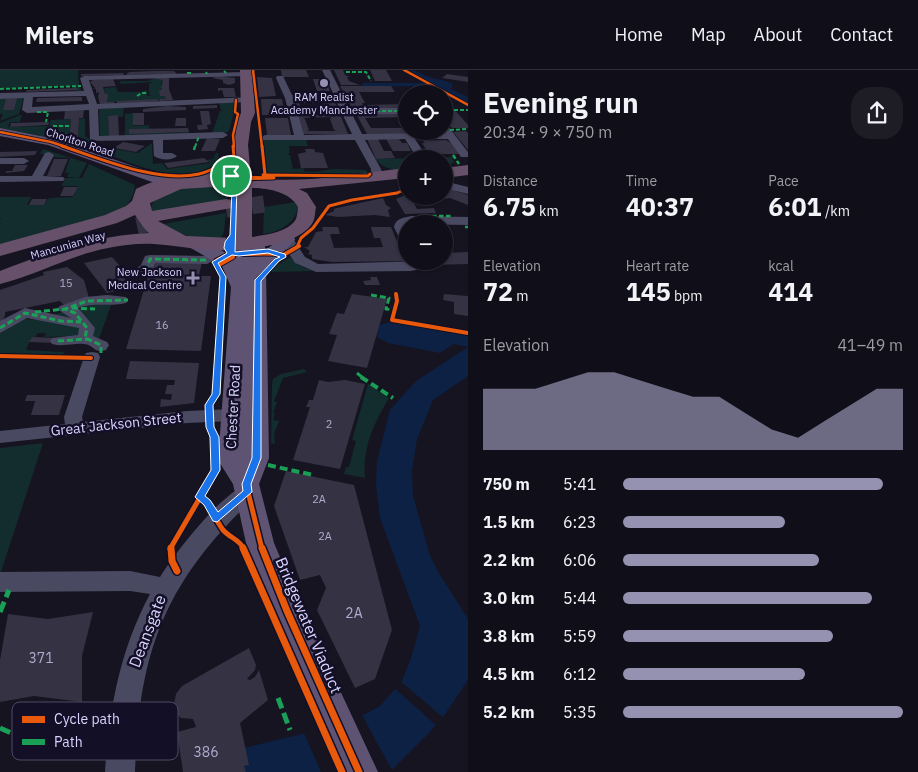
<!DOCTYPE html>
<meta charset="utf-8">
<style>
:root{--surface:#100f19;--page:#1e1d26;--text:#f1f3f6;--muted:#9c9ca2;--line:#302f38;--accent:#9591b1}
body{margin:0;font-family:"IBM Plex Sans",sans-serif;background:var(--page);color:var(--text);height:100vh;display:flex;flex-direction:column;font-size:19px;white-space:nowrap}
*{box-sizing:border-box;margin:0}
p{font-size:16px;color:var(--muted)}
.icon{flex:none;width:28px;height:28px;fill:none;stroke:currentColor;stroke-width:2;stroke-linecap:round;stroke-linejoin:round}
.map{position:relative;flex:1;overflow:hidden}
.side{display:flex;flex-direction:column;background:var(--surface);width:450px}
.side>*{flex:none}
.controls{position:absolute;left:398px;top:15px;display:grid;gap:10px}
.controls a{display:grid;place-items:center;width:55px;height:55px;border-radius:50%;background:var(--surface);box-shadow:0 1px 4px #0004,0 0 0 1px var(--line);font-size:25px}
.pin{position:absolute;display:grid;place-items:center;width:42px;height:42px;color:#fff;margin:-21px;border:2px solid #fff;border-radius:50%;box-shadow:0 1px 5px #0007}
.round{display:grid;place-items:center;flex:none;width:52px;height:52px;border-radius:20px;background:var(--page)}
.headline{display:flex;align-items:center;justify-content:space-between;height:85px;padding:0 15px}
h1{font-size:28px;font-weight:700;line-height:38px}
.metrics{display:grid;grid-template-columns:repeat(3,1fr);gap:8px;height:85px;padding:5px 15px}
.metrics div{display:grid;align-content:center}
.metrics b{font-size:25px;font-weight:700}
.metrics small{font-size:14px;font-weight:400}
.metrics p{font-size:14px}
.chart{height:140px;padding:10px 15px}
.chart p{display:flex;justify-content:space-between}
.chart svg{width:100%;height:90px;margin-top:5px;fill:var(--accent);opacity:.7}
ul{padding:0 15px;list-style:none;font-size:16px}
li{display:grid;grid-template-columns:80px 60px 1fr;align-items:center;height:38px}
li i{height:12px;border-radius:6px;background:var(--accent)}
header{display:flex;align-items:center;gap:30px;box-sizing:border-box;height:70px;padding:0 25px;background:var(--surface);border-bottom:1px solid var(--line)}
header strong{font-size:24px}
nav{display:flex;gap:28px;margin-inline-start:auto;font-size:18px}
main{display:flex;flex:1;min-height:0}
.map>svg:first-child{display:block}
</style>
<header>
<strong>Milers</strong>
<nav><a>Home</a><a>Map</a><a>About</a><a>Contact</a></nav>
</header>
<main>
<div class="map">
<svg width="468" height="702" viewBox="0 0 468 702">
<rect width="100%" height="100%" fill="#161421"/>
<path fill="#132c2d" d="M0,0H78L79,16L82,21L71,22L77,20L72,16L0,19Z
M154,8L166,11L161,12V21L169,26L166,29L158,31L157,29C139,30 120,32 107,32L108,26L105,24L104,18L116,17L118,22H141L147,20V26H151L149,25V14L152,12L121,14L120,11H148Z
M24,27L19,44L0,51L3,44H0V28Z
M219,33H235L234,42H231L234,43L229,61L225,63H212L220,41H224L221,40Z
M124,37L123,47L108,46L109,67H100L99,39Z
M133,43V56L149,55V59L170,63L189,62V64L125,67V44Z
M20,45H22L20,52H10L8,57L49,56L51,50L71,49L69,71L78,70L79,49L85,48V66L94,72L83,78L40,66L0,58V53Z
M263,70H306L308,76H289L290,83H287L290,85L293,99L305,98L303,101L315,102L333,99L366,100L368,104L267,105Z
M152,73L153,94L162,93L167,99L210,93L206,90L213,89L216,83H219L218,87L223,91C182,118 142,97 102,82L114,79L138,83Z
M43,79L87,93L79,108L67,107L69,103H65L70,88L51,87L52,84H40Z
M452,87L454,93L444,94V89H406V99C393,100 384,100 376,89Z
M89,94L135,115C134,126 130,133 121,140L0,177V149H2L0,148V127H31L27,135H44L49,128L73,127L78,116H61L66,108H82Z
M223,115L226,122L223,123V127H227L226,130L151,143C148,115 205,116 223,115Z
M296,132L299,134C297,152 281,162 263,164L264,137Z
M226,143L224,162L220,171C196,169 184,167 163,154Z
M290,187L298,195L313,201L271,202L272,198Z
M83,234L111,235L99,269H91L75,237Z
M63,242L80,253L82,266L44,267L46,263H38L35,267L31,268L26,280L64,282L63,285L0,283V263L21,249L45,250L46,246Z
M304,299L307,302L283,308L274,331L277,332L273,343H275L273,350L279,351L274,364L275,374L271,373L272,314L273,309L281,304Z
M368,314L389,328C374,353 362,378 365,408L344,404L346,397H349L356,371L352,370Z
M43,373L0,505V378Z"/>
<path fill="#0d2144" d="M405,0C420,0 420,5 433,8C440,10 445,10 453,14L451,19L468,27V34Z
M390,252L468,265V306L433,330L417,369L412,400L413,426L430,486L440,505L468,549V610L446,643L427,665L390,702H246L244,696L249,695L244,678L310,662L365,644L380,636L402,611L412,585L420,556L380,448L376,415L377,391L390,340L416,311L468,277L454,274L440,283L388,273L377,267L379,255Z"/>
<path fill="#161421" d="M399,610L445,649L438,657L392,616Z
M361,643L393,702H321L303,661Z"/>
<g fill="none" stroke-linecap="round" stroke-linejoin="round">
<path fill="#0d2144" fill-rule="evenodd" d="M438,13L441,15L440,16L364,17L361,15L364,13Z"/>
</g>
<path fill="#343243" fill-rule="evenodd" d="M281,0H306L309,7H282Z
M334,0H343L345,5L350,7H347L349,11L360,15H341Z
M370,0H386L392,11H375Z
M155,1H174L177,4L127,5V3L130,2Z
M124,3L123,5L81,6V4Z
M447,4L468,7V12L442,8Z
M218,6L235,8V13L229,15L223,13V10L212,8Z
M156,7L169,8V19L173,30L160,31L159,29H166L165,26H160L159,21L162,19L161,17L163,10L156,9Z
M257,7L272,8L276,26L259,27Z
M113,9L116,16L103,17L105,24H108V26L107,32H114L115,34H100L98,27L99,22L96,23V19L92,18H95L90,12L93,10Z
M313,9H325L330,21H317Z
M340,16H391L395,22H359L365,33H362L363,35L406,34V39L353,40Z
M77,18V20L26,22L27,20Z
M218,18H234L236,27H224L222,20L218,21Z
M419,18H435L440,24H424Z
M82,27V31L36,32L37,28Z
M17,28L14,40H3L6,29Z
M444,28L468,55V58H452L444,48Z
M157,29L158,31L117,34V31Z
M261,29H282L285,45H262Z
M334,29L348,64H303L293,30ZM299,33H325L323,34L327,44L330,45H302L304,44ZM331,47L330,49L334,60L337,61H307L309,60L305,49L303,48Z
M217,35V38L193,39V36Z
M167,36L186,37V40L143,42V39Z
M84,40L83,48H79L78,71H86L87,73L82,75L83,73L76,74V70L69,71L71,49H64L65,41Z
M200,41H209L211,54L207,55L208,59L198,60L197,55H202Z
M355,42H406V45H403L404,47L365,48L371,58H402L406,64H367Z
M133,43H144V55H133Z
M118,45L119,67H109L108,46Z
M176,48H186V56H175Z
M265,48H288L291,65H267Z
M46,52H49L48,55L10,57L11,53Z
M188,58L189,62L129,64V59Z
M466,61L468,63V80L453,62Z
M207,68L220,69L215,81H201Z
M367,69H378L384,81H391L395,88L376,89Z
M386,69H399L402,73H407L411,81H393Z
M446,70L451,73L459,84H429L422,73H425L423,71Z
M123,72L145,76L136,82L114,78Z
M305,79H314L315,82L323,83L328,98H301L298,84L306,82Z
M37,81L35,85L0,87V82Z
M204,88L209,92L168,98L164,93Z
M54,89H68L61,106H47Z
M15,95H28L24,101L5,103L7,101H12Z
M64,117H78L73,126H60Z
M450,119L468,125V135L450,128L414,133L417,139L434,138L436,143L405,144L396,129L406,125L444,126V120Z
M383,128L386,135L391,138L388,140L390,147L375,145L338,147L325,145L334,141V139L337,138Z
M32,129H47L44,135H29Z
M322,157H338L340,164H330L334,178L383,177L380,168H374L371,157H391L405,191L332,192L312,189V185L308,184L310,181L304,177H308L316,162L323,161Z
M468,182V194L431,195L429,191H444V183Z
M112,187L127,204L121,220L107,223L84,193Z
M153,190L202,191L199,206H211L201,281L126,279Z
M67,197L84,210L89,228L64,235L60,231L5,242V246L0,254V220L44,205L43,202Z
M370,207H377L380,215H365L363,211L371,210Z
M352,224L387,229L367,298L328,291L337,265L329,264L337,243L344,244Z
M444,224L468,226V246L454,244V232L443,230Z
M32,267L56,268L55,273L29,272Z
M130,291L199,293L194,333L160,337L161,329L171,330L172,324H165L167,315H174L175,310L126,309Z
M319,310L328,312L345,310L365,314L340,399L293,390L310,337H306L309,330H313Z
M27,325H65L59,345H31L35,331H25Z
M286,401L354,415L392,560L375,609L355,618L317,540L326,518L320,505L300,510L274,436Z
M93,542L82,586V632L34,626L0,632V590L8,544L48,549Z
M249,578L256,595L255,600L247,609L250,610L255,607L259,600L268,630L240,653L249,695L244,696L246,702H183L177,662L196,657L193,649L181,648L177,644L174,634L176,624L182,616Z"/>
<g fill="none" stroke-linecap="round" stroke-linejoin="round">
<path stroke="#333142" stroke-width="17" stroke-dasharray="17 9" stroke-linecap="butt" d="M226,139L264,134
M137,156L160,151"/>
<path fill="#4a4962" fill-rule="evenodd" d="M322,0H330L349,38H406V44H352L362,64L444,63V54L447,55L468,82V87H461L448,69H415L426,86L423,89L417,88L405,69L365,70L381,99L383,107L377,110L371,107V99L355,70H262L260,68L265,65H294L285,28L276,8L277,6H283L292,25H334ZM294,31H336L352,64L304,65Z
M246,2H249V6L89,10L97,34L252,27V31L249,32L98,39L99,66L223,62L228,65L223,68L163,70V83H172L177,86C172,91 160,90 154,86L153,70L90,71L89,40L27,43L22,40L24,28L0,29V23L84,21L80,8L84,6ZM86,26L89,34L32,37L33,27Z
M415,16L418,17L422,24H414L411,19Z
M49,82L54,85L43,106L63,107L65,109L63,111L0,112V106H32L45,83Z
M0,88H24L29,91L24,94H0Z
M444,111L468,117V124L444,118Z
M411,146L468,147V155L406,154V173L401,172L394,157C396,148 403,148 411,146Z
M287,166L292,167L305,187L318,194L425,191L416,200L411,201L316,202L295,193L280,170Z
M150,185L207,186L214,190L207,194L155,193C152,202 144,206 135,204L133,201L141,195L145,186Z
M107,225L126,227L128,230L126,233C110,237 93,232 77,238L80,240L95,258L93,266L107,272L109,275L106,280C93,284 95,275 84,274C74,273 63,277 52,274L50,271L52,268L78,265L79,258L27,248L0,263V251L25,238L71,248L57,239L60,236L85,227Z
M92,282L98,283L100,287L82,347L83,352L187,341L233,339L240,341L242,345L240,349L233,351L187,353L0,373V361L65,354L64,347L84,287L86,283Z
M248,414L255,417L258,422L255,427C165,512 139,580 135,702H105C109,639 120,580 150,524L130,521L0,522V502L130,501L160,507C175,483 222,422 248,414Z"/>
<path fill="#5e5373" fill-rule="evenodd" d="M0,58L55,69L159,105L192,109L197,110L199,113L197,116L192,117L152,112L48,75L0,66Z
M287,160L293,162L295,170L266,200L269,388L259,414L274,473L303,541L378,702H340L271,541L246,473L233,414L218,390L231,217L222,196L189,177L187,173L189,169H201L233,187L234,174L236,170L242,169L250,173L257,169L263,170L265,174V181L279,169L281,162Z"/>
<path fill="#67516a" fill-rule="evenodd" d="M240,0H252L255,43L251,52L248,75L251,108C302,114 355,104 406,98V108L299,119L307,123L316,137C315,142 315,148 313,152C299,178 236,181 210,180C191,179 173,175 154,174C139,173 123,175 108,178C71,185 37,205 0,214V201C49,182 97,165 149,163L144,158L135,145L117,153L0,186V174L105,145L126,136L132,131L136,119C167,103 203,106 234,90V75L237,52L241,43ZM235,102V107L221,106ZM229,116L236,117L235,134L232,130L226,129L152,141L150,133L181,119ZM252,118C268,118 290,122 298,137C298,140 297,146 296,149C289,162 265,165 252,167ZM235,134L233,168L186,166L158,151L226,139L232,138Z
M468,95V105L444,108V98Z"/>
<path stroke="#1a9f57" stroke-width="2" stroke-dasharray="4 2" stroke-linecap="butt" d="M224,1L226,3
M206,2L207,4
M346,2H366L371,11
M187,3H192
M0,19L81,16
M415,19L418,24
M137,26L142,23H148
M315,40L340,39
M454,40H468
M346,41H406
M37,42H48L46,52
M53,56H70
M450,60L468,59
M51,65L69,64
M195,77L199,66"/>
<path stroke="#1a9f57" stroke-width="2.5" stroke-dasharray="4.5 2.5" stroke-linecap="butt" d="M194,80L195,76
M453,85L459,94
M425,146H452
M465,157H468"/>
<path stroke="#1a9f57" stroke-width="3" stroke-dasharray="6 3" stroke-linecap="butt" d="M135,203L147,197L150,189L207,190
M371,225L389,228L386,239L395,240
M72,238L95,239
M35,242L65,239
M0,258L25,243L61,251L81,252
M58,271L87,269
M101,283V275L85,268L87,258L75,243L65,239L87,231L128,230
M357,303L363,308"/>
<path stroke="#1a9f57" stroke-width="4" stroke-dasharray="8 4" stroke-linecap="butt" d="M361,307L393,328
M268,395L313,405"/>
<path stroke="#1a9f57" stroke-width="5" stroke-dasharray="11 5" stroke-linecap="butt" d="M0,542L9,520
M278,628L290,660
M0,658L34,673"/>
<defs>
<path id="cycleway-far4" d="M253,0L262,77
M404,0L468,35
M0,62L51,72L66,77
M234,77L233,65L238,44L235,42L236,30"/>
<path id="cycleway-far3" d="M62,76C102,89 157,113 199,104C212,101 223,94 234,88L233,76
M262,76L265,105
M263,105L368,106L370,104
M231,106L236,107L274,108L237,109Z
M227,177L229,168L233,165L232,177
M297,177L301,168L313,158L329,136L352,130L397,123L406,119"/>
<path id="cycleway-far2" d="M227,176L231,183
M231,183C249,186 265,181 283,185L258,210L257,308
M231,183L233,187L217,196L215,194L216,191Z
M231,183L232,176
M280,187L299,176
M396,224L397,231L392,250L468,263
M0,286L91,288
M217,308L223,207L217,196"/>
<path id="cycleway-far1" d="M257,307L256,388L246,414L262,479
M200,427C211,436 215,449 223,460C230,468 239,469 244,479
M170,479L216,400L214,367L210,357L209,335L216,324L217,307"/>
<path id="cycleway" d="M171,478L172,491L177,501
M243,478L342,702
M262,478L287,541L359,702"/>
</defs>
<use href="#cycleway-far4" stroke="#130f26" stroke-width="4"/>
<use href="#cycleway-far3" stroke="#130f26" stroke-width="5"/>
<use href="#cycleway-far2" stroke="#130f26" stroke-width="6"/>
<use href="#cycleway-far1" stroke="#130f26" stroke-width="8"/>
<use href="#cycleway" stroke="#130f26" stroke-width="10"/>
<use href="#cycleway-far4" stroke="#e8590c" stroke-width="2.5"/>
<use href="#cycleway-far3" stroke="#e8590c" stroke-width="3"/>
<use href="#cycleway-far2" stroke="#e8590c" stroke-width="4"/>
<use href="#cycleway-far1" stroke="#e8590c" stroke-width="5"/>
<use href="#cycleway" stroke="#e8590c" stroke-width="7"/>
</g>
<path fill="#1a73e8" stroke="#fff" fill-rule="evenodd" d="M230,105H233L237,115L235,182L268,179L285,184L286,187L279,191L261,211V388L251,414L252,422L217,452L213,451L204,435L195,427L211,400L210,367L206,357L205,335L212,324L220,207L212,192L227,183L224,178L225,172L230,165L232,118L228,112ZM268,183L280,187L275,189L255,210L252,388L242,414L243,421L218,442L210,430L205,426L220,400L219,367L214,357L213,335L220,324L226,207L218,193L232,185L239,186Z"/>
<g fill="#9591b1" stroke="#130f26" stroke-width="2">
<circle cx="324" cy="13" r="5"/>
<path d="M190.5 200.5h5v5h5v5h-5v5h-5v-5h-5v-5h5z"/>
</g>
<g text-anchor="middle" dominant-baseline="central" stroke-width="5" stroke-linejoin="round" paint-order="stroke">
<g font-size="11" fill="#d9d4ff" stroke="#130f26">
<text x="324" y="27">RAM Realist<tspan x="324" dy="13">Academy Manchester</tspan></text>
<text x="182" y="202" text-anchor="end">New Jackson<tspan x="182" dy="13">Medical Centre</tspan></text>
</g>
<g font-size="11" fill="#d9d4ff" stroke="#130f26">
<text transform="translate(80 72) rotate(18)">Chorlton Road</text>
<text transform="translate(68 175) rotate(-16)">Mancunian Way</text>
</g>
<g font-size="11" fill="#b0acd0">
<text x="66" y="213">15</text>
<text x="162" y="255">16</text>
<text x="329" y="354">2</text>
<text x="319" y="429">2A</text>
<text x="325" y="466">2A</text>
</g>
<g font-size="14" fill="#d9d4ff" stroke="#130f26">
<text transform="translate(233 337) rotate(-87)">Chester Road</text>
<text transform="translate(116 354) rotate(-6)">Great Jackson Street</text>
</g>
<g font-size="14" fill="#b0acd0">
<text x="354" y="543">2A</text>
<text x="41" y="588">371</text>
<text x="206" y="682">386</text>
</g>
<g font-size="16" fill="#d9d4ff" stroke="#130f26">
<text transform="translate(309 555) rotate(67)">Bridgewater Viaduct</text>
<text transform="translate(147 561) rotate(-69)">Deansgate</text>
</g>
</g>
<rect x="12" y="632" width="166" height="58" rx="8" fill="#130f26" stroke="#4e4a67" stroke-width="1"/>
<rect x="22" y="646" width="23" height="7" fill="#e8590c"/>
<rect x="22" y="669" width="23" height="6" fill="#1a9f57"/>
<g font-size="14" fill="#d9d4ff">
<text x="54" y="654">Cycle path</text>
<text x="54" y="677">Path</text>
</g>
</svg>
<div class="controls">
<a><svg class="icon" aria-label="locate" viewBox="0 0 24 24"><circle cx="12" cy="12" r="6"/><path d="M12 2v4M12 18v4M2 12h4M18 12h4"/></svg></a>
<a>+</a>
<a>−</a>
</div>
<div class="pin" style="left:231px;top:106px;background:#1e9e55"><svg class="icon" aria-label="arrive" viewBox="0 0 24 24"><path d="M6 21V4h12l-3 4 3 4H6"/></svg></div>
</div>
<section class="side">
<div class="headline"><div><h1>Evening run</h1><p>20:34 · 9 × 750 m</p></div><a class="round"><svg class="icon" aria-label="share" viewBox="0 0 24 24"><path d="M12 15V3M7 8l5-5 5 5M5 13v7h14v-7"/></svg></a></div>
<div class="metrics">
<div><p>Distance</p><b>6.75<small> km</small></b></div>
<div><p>Time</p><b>40:37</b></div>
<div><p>Pace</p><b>6:01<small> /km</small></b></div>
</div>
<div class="metrics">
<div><p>Elevation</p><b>72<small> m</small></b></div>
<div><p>Heart rate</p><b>145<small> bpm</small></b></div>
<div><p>kcal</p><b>414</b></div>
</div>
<div class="chart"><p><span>Elevation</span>41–49 m</p>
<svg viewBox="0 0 160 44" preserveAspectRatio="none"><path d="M0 44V14L10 14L20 14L30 10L40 6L50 6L60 10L70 14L80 18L90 18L100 26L110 34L120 38L130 30L140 22L150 14L160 14V44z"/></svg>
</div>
<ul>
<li><b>750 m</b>5:41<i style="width:93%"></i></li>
<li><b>1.5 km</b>6:23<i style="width:58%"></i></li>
<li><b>2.2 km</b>6:06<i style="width:70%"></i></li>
<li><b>3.0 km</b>5:44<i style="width:89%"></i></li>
<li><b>3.8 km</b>5:59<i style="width:75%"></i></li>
<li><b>4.5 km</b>6:12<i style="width:65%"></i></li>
<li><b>5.2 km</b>5:35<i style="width:100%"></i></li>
</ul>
</section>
</main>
